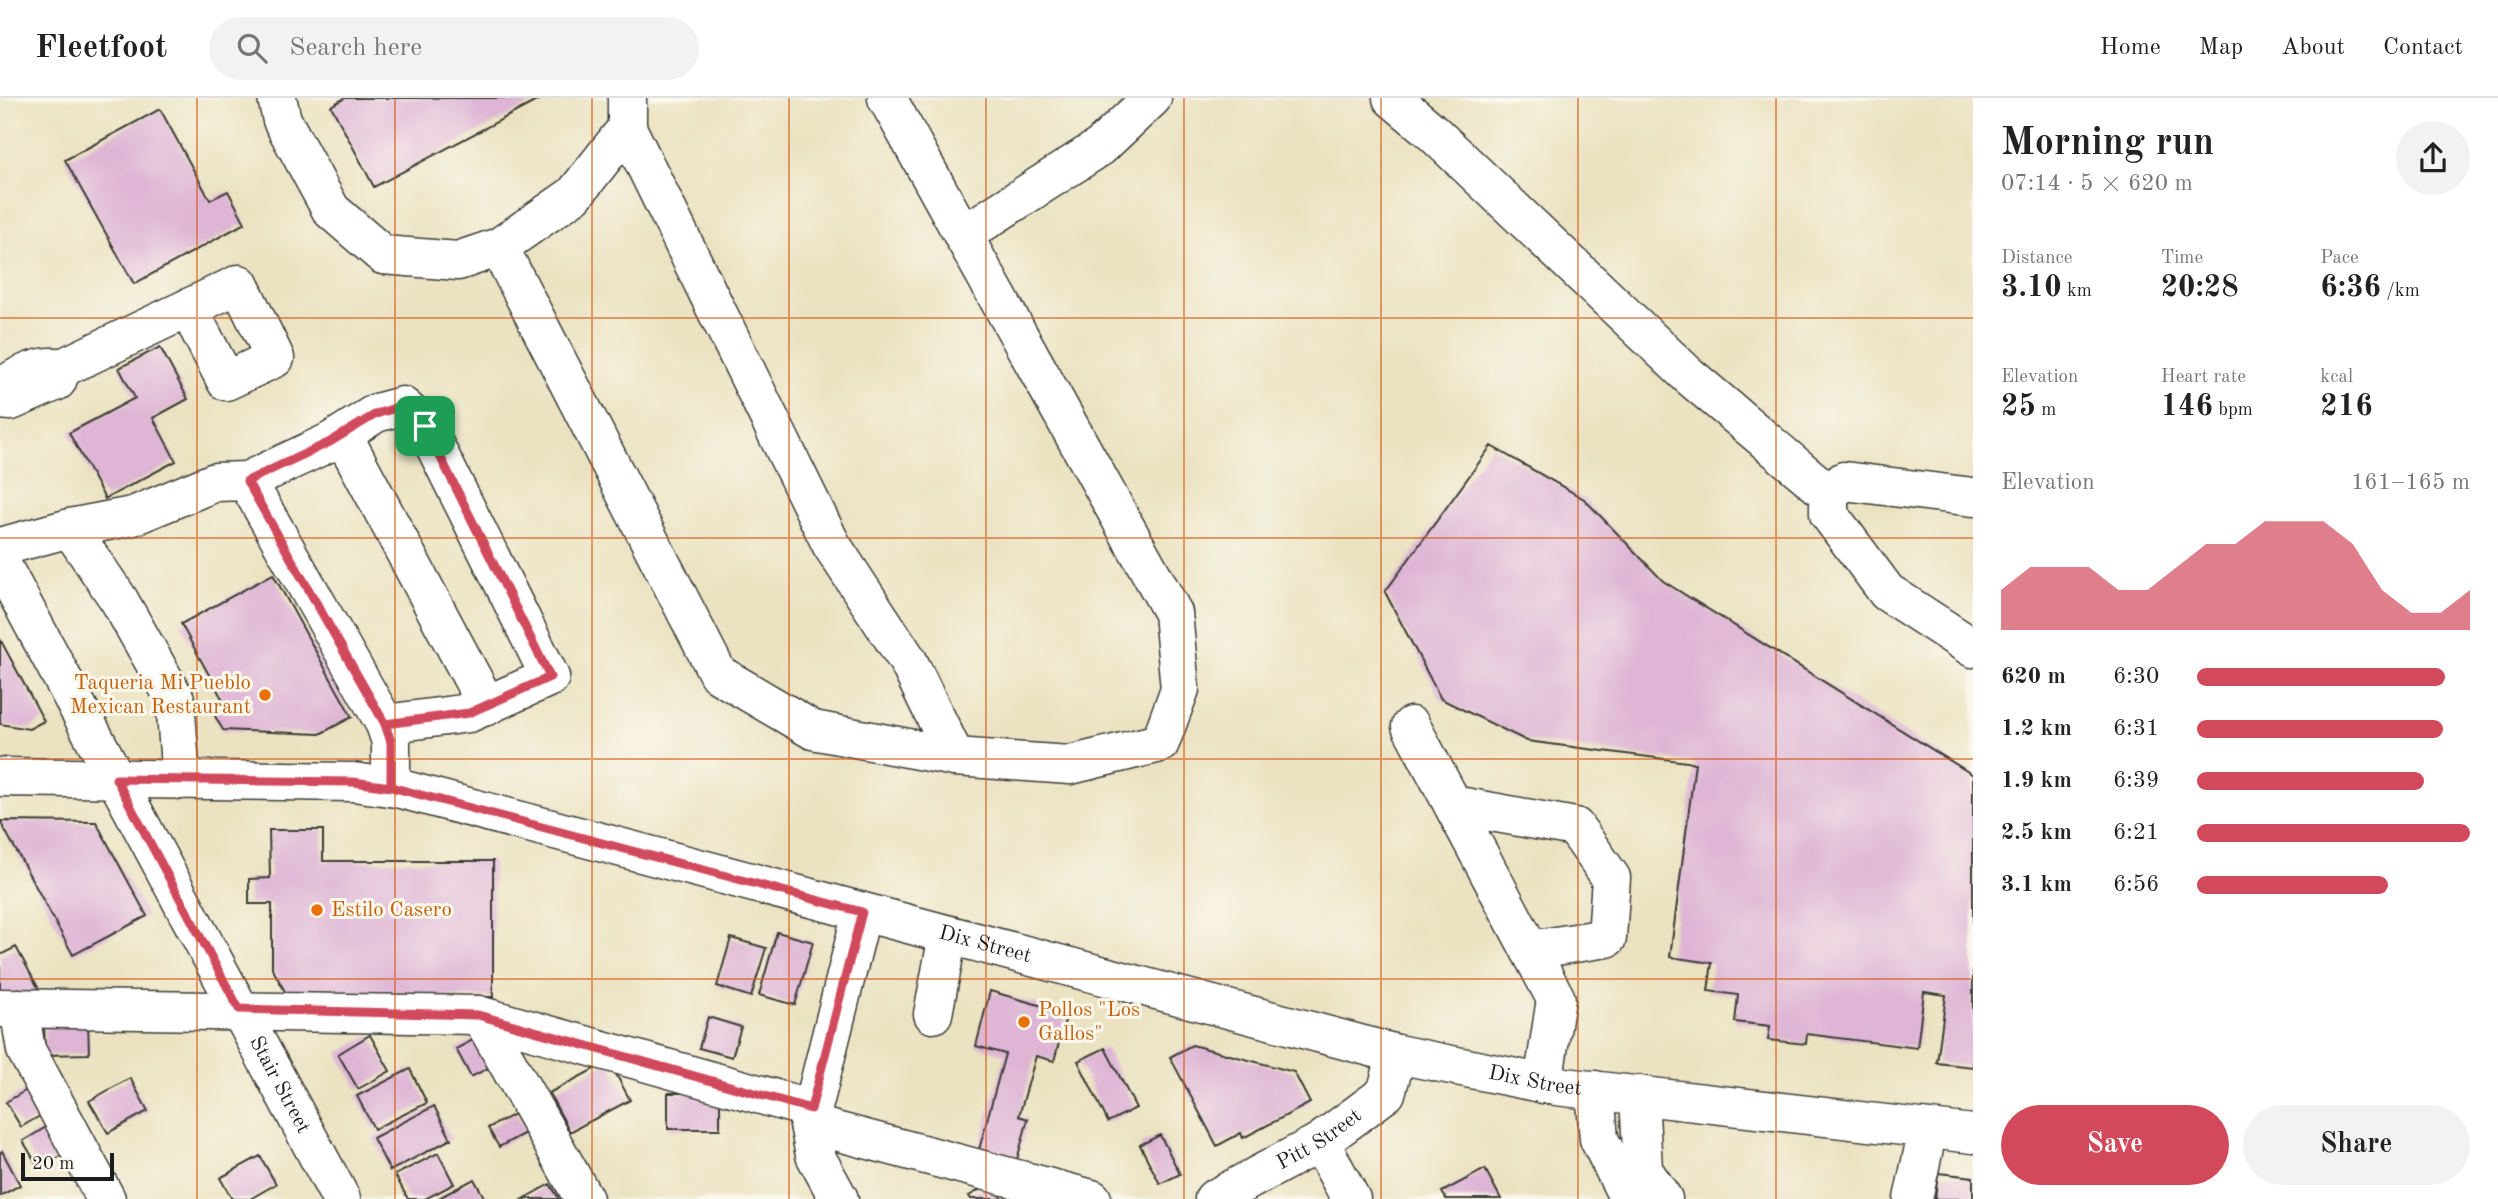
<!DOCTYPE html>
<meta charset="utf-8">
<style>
:root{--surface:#fff;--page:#f2f2f2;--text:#222;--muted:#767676;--line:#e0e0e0;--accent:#d1495b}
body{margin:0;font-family:"Old Standard TT",serif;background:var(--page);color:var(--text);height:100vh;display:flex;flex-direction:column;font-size:26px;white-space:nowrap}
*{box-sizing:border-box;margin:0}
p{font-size:23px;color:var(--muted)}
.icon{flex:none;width:38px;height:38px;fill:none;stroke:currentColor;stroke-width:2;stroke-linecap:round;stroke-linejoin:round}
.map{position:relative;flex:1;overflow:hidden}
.drawer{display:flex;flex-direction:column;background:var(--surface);width:525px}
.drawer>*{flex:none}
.scale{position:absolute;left:21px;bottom:18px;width:93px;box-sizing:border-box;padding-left:7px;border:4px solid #1c1c1c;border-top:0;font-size:19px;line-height:24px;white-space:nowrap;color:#1c1c1c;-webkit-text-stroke:5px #fbf7ec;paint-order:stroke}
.pin{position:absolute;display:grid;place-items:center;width:60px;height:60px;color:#fff;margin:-30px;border-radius:14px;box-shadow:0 4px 10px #0006}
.round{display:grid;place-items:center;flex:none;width:74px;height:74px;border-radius:37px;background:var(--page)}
.headline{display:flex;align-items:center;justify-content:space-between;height:119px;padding:0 28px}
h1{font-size:38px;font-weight:700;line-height:52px}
.metrics{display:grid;grid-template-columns:repeat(3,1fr);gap:10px;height:119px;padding:7px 28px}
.metrics div{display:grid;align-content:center}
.metrics b{font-size:30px;font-weight:700}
.metrics small{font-size:19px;font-weight:400}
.metrics p{font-size:19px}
.chart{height:196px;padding:14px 28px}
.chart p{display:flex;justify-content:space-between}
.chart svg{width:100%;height:126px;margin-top:7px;fill:var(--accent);opacity:.7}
.cta{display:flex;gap:14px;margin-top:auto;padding:14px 28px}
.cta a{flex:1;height:80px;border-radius:42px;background:var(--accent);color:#fff;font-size:28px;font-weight:700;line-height:80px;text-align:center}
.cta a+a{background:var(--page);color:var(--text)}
ul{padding:0 28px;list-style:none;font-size:23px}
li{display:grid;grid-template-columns:112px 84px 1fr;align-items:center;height:52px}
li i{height:18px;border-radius:9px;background:var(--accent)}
header{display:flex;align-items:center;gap:42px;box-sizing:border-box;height:98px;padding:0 35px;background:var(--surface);border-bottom:2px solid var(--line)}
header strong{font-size:33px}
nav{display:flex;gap:38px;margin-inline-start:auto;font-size:24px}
.search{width:490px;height:63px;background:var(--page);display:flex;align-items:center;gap:18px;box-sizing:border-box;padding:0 24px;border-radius:38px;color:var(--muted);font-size:26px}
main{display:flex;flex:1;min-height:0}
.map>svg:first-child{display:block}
</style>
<header>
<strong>Fleetfoot</strong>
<div class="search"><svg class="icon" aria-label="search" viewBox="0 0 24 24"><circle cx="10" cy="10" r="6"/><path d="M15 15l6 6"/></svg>Search here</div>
<nav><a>Home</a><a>Map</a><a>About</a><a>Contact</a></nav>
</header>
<main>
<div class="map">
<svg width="1973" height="1101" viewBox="0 0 1973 1101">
<rect width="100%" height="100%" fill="#fbf7ec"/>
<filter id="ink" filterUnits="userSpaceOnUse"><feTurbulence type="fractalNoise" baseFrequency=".0143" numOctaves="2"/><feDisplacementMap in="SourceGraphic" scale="14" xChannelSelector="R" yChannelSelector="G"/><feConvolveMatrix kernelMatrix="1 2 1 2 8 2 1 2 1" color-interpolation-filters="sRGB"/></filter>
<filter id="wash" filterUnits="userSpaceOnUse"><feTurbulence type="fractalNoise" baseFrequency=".00686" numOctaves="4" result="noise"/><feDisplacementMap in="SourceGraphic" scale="28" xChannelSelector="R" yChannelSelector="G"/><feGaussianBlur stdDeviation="1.57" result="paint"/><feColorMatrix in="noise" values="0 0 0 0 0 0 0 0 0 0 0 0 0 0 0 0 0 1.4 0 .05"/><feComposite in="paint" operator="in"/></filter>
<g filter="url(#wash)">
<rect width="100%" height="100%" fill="#eae2c0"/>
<g id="blocks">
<path fill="#deb5d5" d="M345,0H542L374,89L331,8Z
M160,11L210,102L228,93L245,125L134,186L65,62Z
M160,249L188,301L153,320L176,363L105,401L69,335L135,300L119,270Z
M1491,348L1584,401L1663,483L1973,677V969L1937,965L1946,897L1924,894L1917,950L1807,936L1806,946L1768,942L1770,928L1735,924L1738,897L1708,893L1712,865L1670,859L1695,665L1527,643L1441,601L1385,494Z
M273,476L352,619L320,636L223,632L212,613L225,606L181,526Z
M0,541L44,623L29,631L0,626Z
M0,723L96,724L147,818L73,857Z
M269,732H323V763H493V899H288L272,870V806H249V781L270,780Z
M777,834L813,844L795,907L759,897Z
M731,840L766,850L751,899L717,888Z
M16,849L41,895H0V857Z
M990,893L1067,915L1054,963L1036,958L1019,1018L1028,1021L1015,1069L977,1059L1005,956L976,948Z
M708,919L741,929L732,959L699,950Z
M88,922L89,956L45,957L44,923Z
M370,937L390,973L358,991L338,956Z
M480,938L496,966L471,979L456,951Z
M1192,947L1294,974L1310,1005L1243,1040L1241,1035L1217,1048L1170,959Z
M1105,950L1136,1010L1108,1024L1078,963Z
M609,963L630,1002L570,1034L549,995Z
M410,971L427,1005L374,1031L357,998Z
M130,980L148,1013L108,1035L89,1003Z
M30,990L45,1015L21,1029L6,1004Z
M668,995H720V1031H668Z
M434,1008L451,1041L390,1073L373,1040Z
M516,1015L527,1034L499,1049L488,1030Z
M48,1028L64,1056L39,1070L23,1043Z
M1160,1037L1180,1076L1160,1086L1140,1047Z
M2,1053L20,1087L0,1098V1055Z
M438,1055L454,1086L425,1101H408L395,1077Z
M260,1058L276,1086L250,1101H232L220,1080Z
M1485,1071L1501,1101H1446L1442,1094Z
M1938,1075L1973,1079V1101H1935Z
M474,1081L485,1101H437Z
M550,1086L559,1101H523Z
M984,1089L997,1093L1002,1101H971L969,1098Z"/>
</g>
</g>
<g filter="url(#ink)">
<use href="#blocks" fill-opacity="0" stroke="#3b3a35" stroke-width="2"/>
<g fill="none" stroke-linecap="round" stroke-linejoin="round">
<defs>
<g id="minor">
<path d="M277,0L282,22L331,112L383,157L458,163L499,149L574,97L627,30V0"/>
<path d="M887,0L963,137L1100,49L1152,0"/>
<path d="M1392,0L1430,32L1688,277L1829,396V416L1887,494L1973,550"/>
<path d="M627,30L831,446L908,563L955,659"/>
<path d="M499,149L718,576L813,632L955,659L1070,667L1160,645L1180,591L1173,515L963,137"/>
<path d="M62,270L239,186L275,260L226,283L188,210"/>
<path d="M0,293C13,278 44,265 62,270L57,283L11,303L0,302"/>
<path d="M330,344L376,315L402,308L425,328L550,579L469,615L385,626"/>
<path d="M247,383L330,344L347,345L487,608"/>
<path d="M1829,396L1844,383L1973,399"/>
<path d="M70,430L119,502L175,601L181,682"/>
<path d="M0,449L70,430L133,418L215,384L247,383L385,626L391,644V689"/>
<path id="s1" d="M0,464L341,1101"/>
<path d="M1411,628L1556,901L1543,986"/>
<path id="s2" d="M0,679L353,684L397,690L1397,956L1556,988L1973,1036"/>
<path d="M1453,707L1575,729L1611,780L1607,840L1530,852"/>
<path d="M0,910L478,917L811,1011"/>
<path d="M19,910L26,952L106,1101"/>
<path d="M933,916L948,837"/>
<path d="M478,917L489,932L584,1101"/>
<path d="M1595,992L1599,1041L1629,1101"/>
<path d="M1639,997L1643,1072L1663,1101"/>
<path d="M809,1026L1092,1101"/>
<path d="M1320,1044L1351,1101"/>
<path d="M839,1101L815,1057L809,1026L862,814"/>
<path id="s3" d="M1214,1101L1320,1044L1386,995L1397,956"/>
<path d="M1913,1101L1928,1031"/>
</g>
</defs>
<use href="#minor" stroke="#3b3a35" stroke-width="41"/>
<use href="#minor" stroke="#fff" stroke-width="38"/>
</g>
</g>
<g fill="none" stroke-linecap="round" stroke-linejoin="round" filter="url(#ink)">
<defs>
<path id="route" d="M425,328L550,579L469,615L385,626L391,644V689L353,684L116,681L239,911L478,917L811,1011L862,814L391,689V644L385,626L247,383L330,344L376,316L402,308L425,328"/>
</defs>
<use href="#route" stroke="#fff" stroke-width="14"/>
<use href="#route" stroke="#d1495b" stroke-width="9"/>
</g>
<path fill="none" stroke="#d4530e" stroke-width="2" stroke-opacity="0.55" d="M197,0V1101M395,0V1101M592,0V1101M789,0V1101M986,0V1101M1184,0V1101M1381,0V1101M1578,0V1101M1776,0V1101M0,220H1973M0,440H1973M0,661H1973M0,881H1973"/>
<g fill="#e8710a" stroke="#fbf7ec" stroke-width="2.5">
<circle cx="265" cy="597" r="7"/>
<circle cx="317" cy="812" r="7"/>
<circle cx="1024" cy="924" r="7"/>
</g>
<g text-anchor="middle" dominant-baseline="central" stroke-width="6" stroke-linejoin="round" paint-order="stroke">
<g font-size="21" fill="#c56008" stroke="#fbf7ec" text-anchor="start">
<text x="251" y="585" text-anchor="end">Taqueria Mi Pueblo<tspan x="251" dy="24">Mexican Restaurant</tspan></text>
<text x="331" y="812">Estilo Casero</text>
<text x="1038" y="912">Pollos "Los<tspan x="1038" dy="24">Gallos"</tspan></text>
</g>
<g font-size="21" fill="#1c1c1c" stroke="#fbf7ec">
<text stroke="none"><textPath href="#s2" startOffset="1006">Dix Street</textPath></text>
<text stroke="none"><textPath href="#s2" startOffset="1573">Dix Street</textPath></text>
<text stroke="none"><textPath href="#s1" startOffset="593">Stair Street</textPath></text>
<text stroke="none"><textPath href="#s3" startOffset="121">Pitt Street</textPath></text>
</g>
</g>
</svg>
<div class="scale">20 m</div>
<div class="pin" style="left:425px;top:328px;background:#1e9e55"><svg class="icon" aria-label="arrive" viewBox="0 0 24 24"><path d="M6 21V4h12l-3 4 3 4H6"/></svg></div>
</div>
<section class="drawer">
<div class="headline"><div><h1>Morning run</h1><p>07:14 · 5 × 620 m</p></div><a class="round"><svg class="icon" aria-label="share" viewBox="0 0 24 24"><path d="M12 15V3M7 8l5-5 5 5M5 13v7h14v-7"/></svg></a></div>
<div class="metrics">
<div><p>Distance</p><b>3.10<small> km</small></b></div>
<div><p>Time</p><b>20:28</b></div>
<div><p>Pace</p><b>6:36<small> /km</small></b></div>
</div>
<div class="metrics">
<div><p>Elevation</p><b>25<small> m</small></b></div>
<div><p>Heart rate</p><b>146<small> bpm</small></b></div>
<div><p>kcal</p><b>216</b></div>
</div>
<div class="chart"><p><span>Elevation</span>161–165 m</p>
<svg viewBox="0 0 160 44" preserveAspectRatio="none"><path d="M0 44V30L10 22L20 22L30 22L40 30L50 30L60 22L70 14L80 14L90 6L100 6L110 6L120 14L130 30L140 38L150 38L160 30V44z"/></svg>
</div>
<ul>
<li><b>620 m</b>6:30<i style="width:91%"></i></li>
<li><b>1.2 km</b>6:31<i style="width:90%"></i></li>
<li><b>1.9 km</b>6:39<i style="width:83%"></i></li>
<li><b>2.5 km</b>6:21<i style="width:100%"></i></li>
<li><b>3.1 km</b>6:56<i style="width:70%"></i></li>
</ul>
<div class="cta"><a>Save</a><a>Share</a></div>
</section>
</main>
